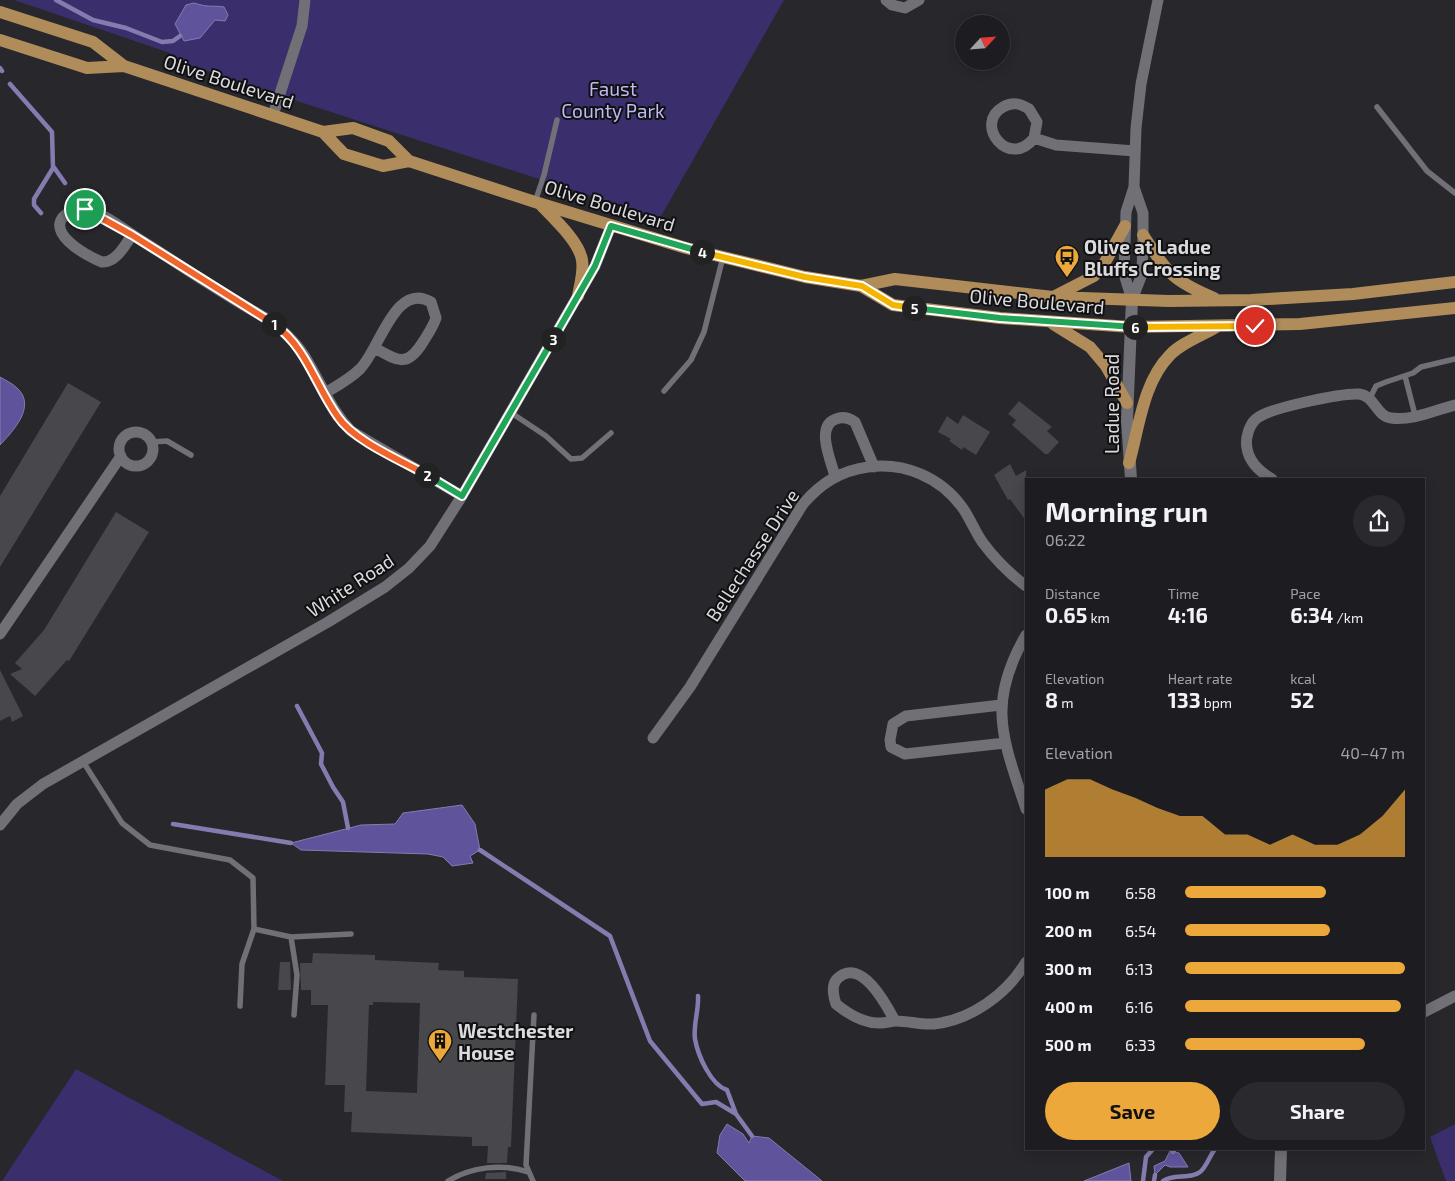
<!DOCTYPE html>
<meta charset="utf-8">
<style>
:root{--surface:#1d1d21;--page:#2a2a2e;--text:#f1f3f6;--muted:#a0a2a5;--line:#3b3b3f;--accent:#eda83b}
body{margin:0;font-family:"Exo 2",sans-serif;background:var(--page);color:var(--text);height:100vh;display:flex;flex-direction:column;font-size:19px;white-space:nowrap}
*{box-sizing:border-box;margin:0}
p{font-size:16px;color:var(--muted)}
.icon{flex:none;width:28px;height:28px;fill:none;stroke:currentColor;stroke-width:2;stroke-linecap:round;stroke-linejoin:round}
.map{position:relative;flex:1;overflow:hidden}
.panel{position:absolute;left:1025px;top:478px;width:400px;height:672px;display:flex;flex-direction:column;background:var(--surface);border-radius:0px;box-shadow:0 2px 12px #0003,0 0 0 1px var(--line)}
.panel>*{flex:none}
.needle{width:32px;rotate:64deg}
.tools{position:absolute;left:955px;top:15px;display:grid;gap:10px}
.tools a{display:grid;place-items:center;width:55px;height:55px;border-radius:50%;background:var(--surface);box-shadow:0 2px 12px #0003,0 0 0 1px var(--line);font-size:25px}
.pin{position:absolute;display:grid;place-items:center;width:42px;height:42px;color:#fff;margin:-21px;border:2px solid #fff;border-radius:50%;box-shadow:0 1px 5px #0007}
.km{position:absolute;width:25px;height:25px;margin:-12px;border-radius:50%;background:#222;color:#fff;font-size:14px;line-height:25px;text-align:center}
.round{display:grid;place-items:center;flex:none;width:52px;height:52px;border-radius:26px;background:var(--page)}
.overview{display:flex;align-items:center;justify-content:space-between;height:85px;padding:0 20px}
h1{font-size:28px;font-weight:700;line-height:38px}
.figures{display:grid;grid-template-columns:repeat(3,1fr);gap:8px;height:85px;padding:5px 20px}
.figures div{display:grid;align-content:center}
.figures b{font-size:21px;font-weight:700}
.figures small{font-size:14px;font-weight:400}
.figures p{font-size:14px}
.chart{height:140px;padding:10px 20px}
.chart p{display:flex;justify-content:space-between}
.chart svg{width:100%;height:90px;margin-top:5px;fill:var(--accent);opacity:.7}
.button{display:flex;gap:10px;margin-top:auto;padding:10px 20px}
.button a{flex:1;height:58px;border-radius:30px;background:var(--accent);color:#111;font-size:20px;font-weight:700;line-height:58px;text-align:center}
.button a+a{background:var(--page);color:var(--text)}
ul{padding:0 20px;list-style:none;font-size:16px}
li{display:grid;grid-template-columns:80px 60px 1fr;align-items:center;height:38px}
li i{height:12px;border-radius:6px;background:var(--accent)}
.map>svg:first-child{display:block}
</style>
<div class="map">
<svg width="1455" height="1181" viewBox="0 0 1455 1181">
<rect width="100%" height="100%" fill="#27272c"/>
<path fill="#3a2e6c" d="M14,0H784L660,218L300,102L175,60L170,53Z
M76,1069L283,1181H2Z
M1455,1124V1181H1446L1430,1137Z"/>
<path fill="#5f549b" stroke="#847caf" d="M194,3C209,8 212,5 224,7L228,15L225,21L215,20L200,38L184,41L175,24L186,5Z
M0,377C5,380 12,383 17,388C37,406 13,431 0,445Z
M462,805L475,824L480,850L470,856L473,863L452,866L443,857L428,854L301,850L291,843L361,825L395,824L403,813Z
M727,1124L743,1134L749,1143L752,1136L769,1138L822,1181H745L717,1153L720,1135Z
M1170,1151L1179,1153L1188,1167H1170L1165,1165L1155,1175L1154,1166L1165,1161Z
M1129,1163L1131,1181H1084Z"/>
<g fill="none" stroke-linecap="round" stroke-linejoin="round">
<path stroke="#847caf" stroke-width="4.5" d="M56,0L93,20L126,28L162,42L173,41L180,36
M0,68L2,71
M10,84L52,132L53,168L34,199V205L41,213
M53,166L65,183
M297,706L322,753L321,764L333,787L343,802L348,828
M173,824L291,843
M480,850L610,936L650,1041L702,1104L716,1102L736,1114L752,1136
M698,996C699,1010 693,1025 695,1039C698,1056 711,1085 727,1090L736,1114
M1173,1152L1175,1149
M1143,1181L1146,1157L1153,1149
M1154,1181L1155,1175
M1163,1181C1174,1173 1190,1180 1200,1172C1206,1168 1210,1155 1215,1149"/>
</g>
<path fill="#47474c" fill-rule="evenodd" d="M68,383L101,402L0,567V496Z
M1019,401L1052,427L1047,431L1059,442L1048,454H1045L1012,425L1016,420L1008,414Z
M963,415L990,432L976,455L963,447L962,450L949,441L951,439L938,432L947,416L958,424Z
M1010,464L1016,476L1026,470V521L1010,499L1008,500L994,475Z
M116,512L149,532L69,661L67,660L35,696L10,674L22,669L15,663L44,630Z
M0,670L23,716L12,722L10,716L0,721Z
M313,953L375,955V960L439,963L438,970L464,971V977L518,979L511,1147H508L507,1163H487L488,1146H472V1137L351,1132L352,1112H344L345,1085H325L328,1005H311V990H301L300,963H312ZM373,1002L420,1003L417,1093L366,1091L369,1005H373Z
M280,962H290L291,990H278Z
M506,1172V1179H485L486,1173Z"/>
<g fill="none" stroke-linecap="round" stroke-linejoin="round">
<path stroke="#717076" stroke-width="5.5" d="M1377,107L1427,171L1455,193
M535,202L544,175L557,120
M1405,376L1415,415
M664,391L691,360L704,332L723,257
M1370,398L1376,386L1386,382L1413,373L1421,367L1455,359
M510,412L546,436L571,459L582,458L611,433
M151,442L167,441L191,455
M82,760L122,823L150,845L230,860L253,878L254,929L242,964L240,1006
M254,929L291,937L351,934
M291,937L297,975L294,1015
M448,1181C471,1167 502,1163 528,1172
M533,1181L526,1165L534,1015"/>
<path stroke="#717076" stroke-width="11" d="M886,0L892,5L905,8L919,0
M273,115L302,26L305,0
M1034,138L1037,122L1029,109C1021,104 1013,101 1003,107C973,124 1009,170 1034,138L1056,145L1135,151
M1134,187L1143,213V235L1142,274L1132,300L1124,274L1126,212L1134,187L1136,128L1141,84L1158,0
M132,235C125,245 116,263 102,262C86,256 38,229 71,211C75,209 81,208 86,209C104,213 123,229 139,239C182,266 224,295 269,320C285,332 299,345 308,362C323,387 331,410 351,431L462,496
M325,393C337,386 350,379 360,369C380,349 395,281 431,302L436,318C433,327 428,334 423,342C407,368 398,361 375,348
M119 449a17 17 0 1 1 34 0a17 17 0 1 1-34 0Z
M835,476C831,461 815,426 836,419C843,416 849,418 855,422L874,467
M1272,479C1260,472 1249,462 1247,448C1245,439 1249,425 1256,419C1268,408 1342,393 1359,394C1375,396 1376,416 1391,418C1412,421 1436,410 1455,405
M0,634L121,456
M1026,635C986,704 1003,739 1026,809
M1001,705L906,716L893,724L890,740L891,747L905,754L1005,743
M653,738L690,687L803,504C821,483 840,471 868,467C904,462 940,477 962,507C970,518 975,532 983,543C995,559 1010,574 1026,586
M0,825L17,804L43,784L328,622L385,587L409,568L430,546L462,496L595,266L611,226
M1424,1012L1455,996
M895,1021C886,1004 861,957 838,978C831,984 833,995 836,1004C847,1013 864,1024 881,1023C886,1023 891,1021 896,1021C909,1021 920,1025 934,1024C971,1020 1007,994 1026,962"/>
<path stroke="#717076" stroke-width="12" d="M1131,479L1127,420L1132,300
M1280,1181L1281,1149"/>
<path stroke="#af8c59" stroke-width="12" d="M0,12L93,42L124,66L323,132L353,128L389,141L409,161L535,202L686,248L805,277L861,286L893,305L1000,318L1131,327L1300,324L1455,308
M0,40L87,68L124,66
M323,132L344,154L383,166L409,161
M540,204C553,218 579,241 582,260C584,272 580,284 578,296
M1143,235C1168,273 1171,280 1214,298
M861,286L895,279L1053,297L1169,301L1251,300L1353,294L1455,282
M1055,296L1094,276L1104,264L1125,226
M1053,324L1090,347L1106,366L1127,403
M1129,463C1139,428 1143,382 1170,355C1181,343 1201,336 1216,327"/>
</g>
<g fill="none" stroke-linecap="round" stroke-linejoin="round">
<defs>
<path id="split-1" d="M85,209L132,235L274,324"/>
<path id="split-2" d="M274,324C307,348 315,385 338,417C354,441 402,461 427,475"/>
<path id="split-3" d="M427,475L462,496L553,339"/>
<path id="split-4" d="M553,339L595,266L611,226L702,252"/>
<path id="split-5" d="M702,252L805,277L862,286L893,305L914,308"/>
<path id="split-6" d="M914,308L1000,318L1135,327"/>
<path id="split-7" d="M1135,327L1255,326"/>
</defs>
<use href="#split-1" stroke="#fff" stroke-width="10"/>
<use href="#split-2" stroke="#fff" stroke-width="10"/>
<use href="#split-3" stroke="#fff" stroke-width="10"/>
<use href="#split-4" stroke="#fff" stroke-width="10"/>
<use href="#split-5" stroke="#fff" stroke-width="10"/>
<use href="#split-6" stroke="#fff" stroke-width="10"/>
<use href="#split-7" stroke="#fff" stroke-width="10"/>
<use href="#split-1" stroke="#f0652b" stroke-width="6"/>
<use href="#split-2" stroke="#f0652b" stroke-width="6"/>
<use href="#split-3" stroke="#22a559" stroke-width="6"/>
<use href="#split-4" stroke="#22a559" stroke-width="6"/>
<use href="#split-5" stroke="#f5b400" stroke-width="6"/>
<use href="#split-6" stroke="#22a559" stroke-width="6"/>
<use href="#split-7" stroke="#f5b400" stroke-width="6"/>
</g>
<defs>
<symbol id="bus-pin" viewBox="-11 -11 22 30"><path d="M0 17L-7.5 6A9.5 9.5 0 1 1 7.5 6Z" fill="#eda83b" stroke="#101012"/><path d="M-5-6H5V4H4V6H2V4H-2V6H-4V4H-5ZM-3.5-4V0h7V-4ZM-3.5 1.2v1.5H-2V1.2ZM2 1.2v1.5H3.5V1.2Z" fill="#111"/></symbol>
<symbol id="building-pin" viewBox="-11 -11 22 30"><path d="M0 17L-7.5 6A9.5 9.5 0 1 1 7.5 6Z" fill="#eda83b" stroke="#101012"/><path d="M-4-6H4V6H1V3H-1V6H-4ZM-2.5-4.3h1.7v1.8h-1.7ZM.8-4.3h1.7v1.8H.8ZM-2.5-1h1.7V.8h-1.7ZM.8-1h1.7V.8H.8Z" fill="#111"/></symbol>
</defs>
<g fill-rule="evenodd">
<use href="#bus-pin" x="1053" y="243" width="28" height="38"/>
<use href="#building-pin" x="426" y="1027" width="28" height="38"/>
</g>
<g text-anchor="middle" dominant-baseline="central" stroke-width="4" stroke-linejoin="round" paint-order="stroke">
<g font-size="19" fill="#dbdbde" stroke="#101012">
<text transform="translate(229 81) rotate(18)">Olive Boulevard</text>
<text transform="translate(610 205) rotate(17)">Olive Boulevard</text>
<text transform="translate(1037 301) rotate(5)">Olive Boulevard</text>
<text transform="translate(1111 404) rotate(-90)">Ladue Road</text>
<text transform="translate(752 555) rotate(-57)">Bellechasse Drive</text>
<text transform="translate(350 585) rotate(-33)">White Road</text>
</g>
<g font-size="19" fill="#beb9f5" stroke="#101012">
<text x="613" y="88">Faust<tspan x="613" dy="22">County Park</tspan></text>
</g>
<g font-size="19" font-weight="bold" fill="#dbdbde" stroke="#101012" text-anchor="start">
<text x="1084" y="246">Olive at Ladue<tspan x="1084" dy="22">Bluffs Crossing</tspan></text>
<text x="458" y="1030">Westchester<tspan x="458" dy="22">House</tspan></text>
</g>
</g>
</svg>
<div class="tools">
<a><svg class="needle" viewBox="-14 -14 28 28"><path d="M0-13l5 13h-10z" fill="#e53935"/><path d="M0 13l5-13h-10z" fill="#a0a2a5"/></svg></a>
</div>
<div class="pin" style="left:85px;top:209px;background:#1e9e55"><svg class="icon" aria-label="arrive" viewBox="0 0 24 24"><path d="M6 21V4h12l-3 4 3 4H6"/></svg></div>
<div class="pin" style="left:1255px;top:326px;background:#d93025"><svg class="icon" aria-label="check" viewBox="0 0 24 24"><path d="M5 12l5 5 9-10"/></svg></div>
<b class="km" style="left:274px;top:324px">1</b>
<b class="km" style="left:427px;top:475px">2</b>
<b class="km" style="left:553px;top:339px">3</b>
<b class="km" style="left:702px;top:252px">4</b>
<b class="km" style="left:914px;top:308px">5</b>
<b class="km" style="left:1135px;top:327px">6</b>
<section class="panel">
<div class="overview"><div><h1>Morning run</h1><p>06:22</p></div><a class="round"><svg class="icon" aria-label="share" viewBox="0 0 24 24"><path d="M12 15V3M7 8l5-5 5 5M5 13v7h14v-7"/></svg></a></div>
<div class="figures">
<div><p>Distance</p><b>0.65<small> km</small></b></div>
<div><p>Time</p><b>4:16</b></div>
<div><p>Pace</p><b>6:34<small> /km</small></b></div>
</div>
<div class="figures">
<div><p>Elevation</p><b>8<small> m</small></b></div>
<div><p>Heart rate</p><b>133<small> bpm</small></b></div>
<div><p>kcal</p><b>52</b></div>
</div>
<div class="chart"><p><span>Elevation</span>40–47 m</p>
<svg viewBox="0 0 160 44" preserveAspectRatio="none"><path d="M0 44V11L10 6L20 6L30 11L40 15L50 20L60 24L70 24L80 33L90 33L100 38L110 33L120 38L130 38L140 33L150 24L160 11V44z"/></svg>
</div>
<ul>
<li><b>100 m</b>6:58<i style="width:64%"></i></li>
<li><b>200 m</b>6:54<i style="width:66%"></i></li>
<li><b>300 m</b>6:13<i style="width:100%"></i></li>
<li><b>400 m</b>6:16<i style="width:98%"></i></li>
<li><b>500 m</b>6:33<i style="width:82%"></i></li>
</ul>
<div class="button"><a>Save</a><a>Share</a></div>
</section>
</div>
